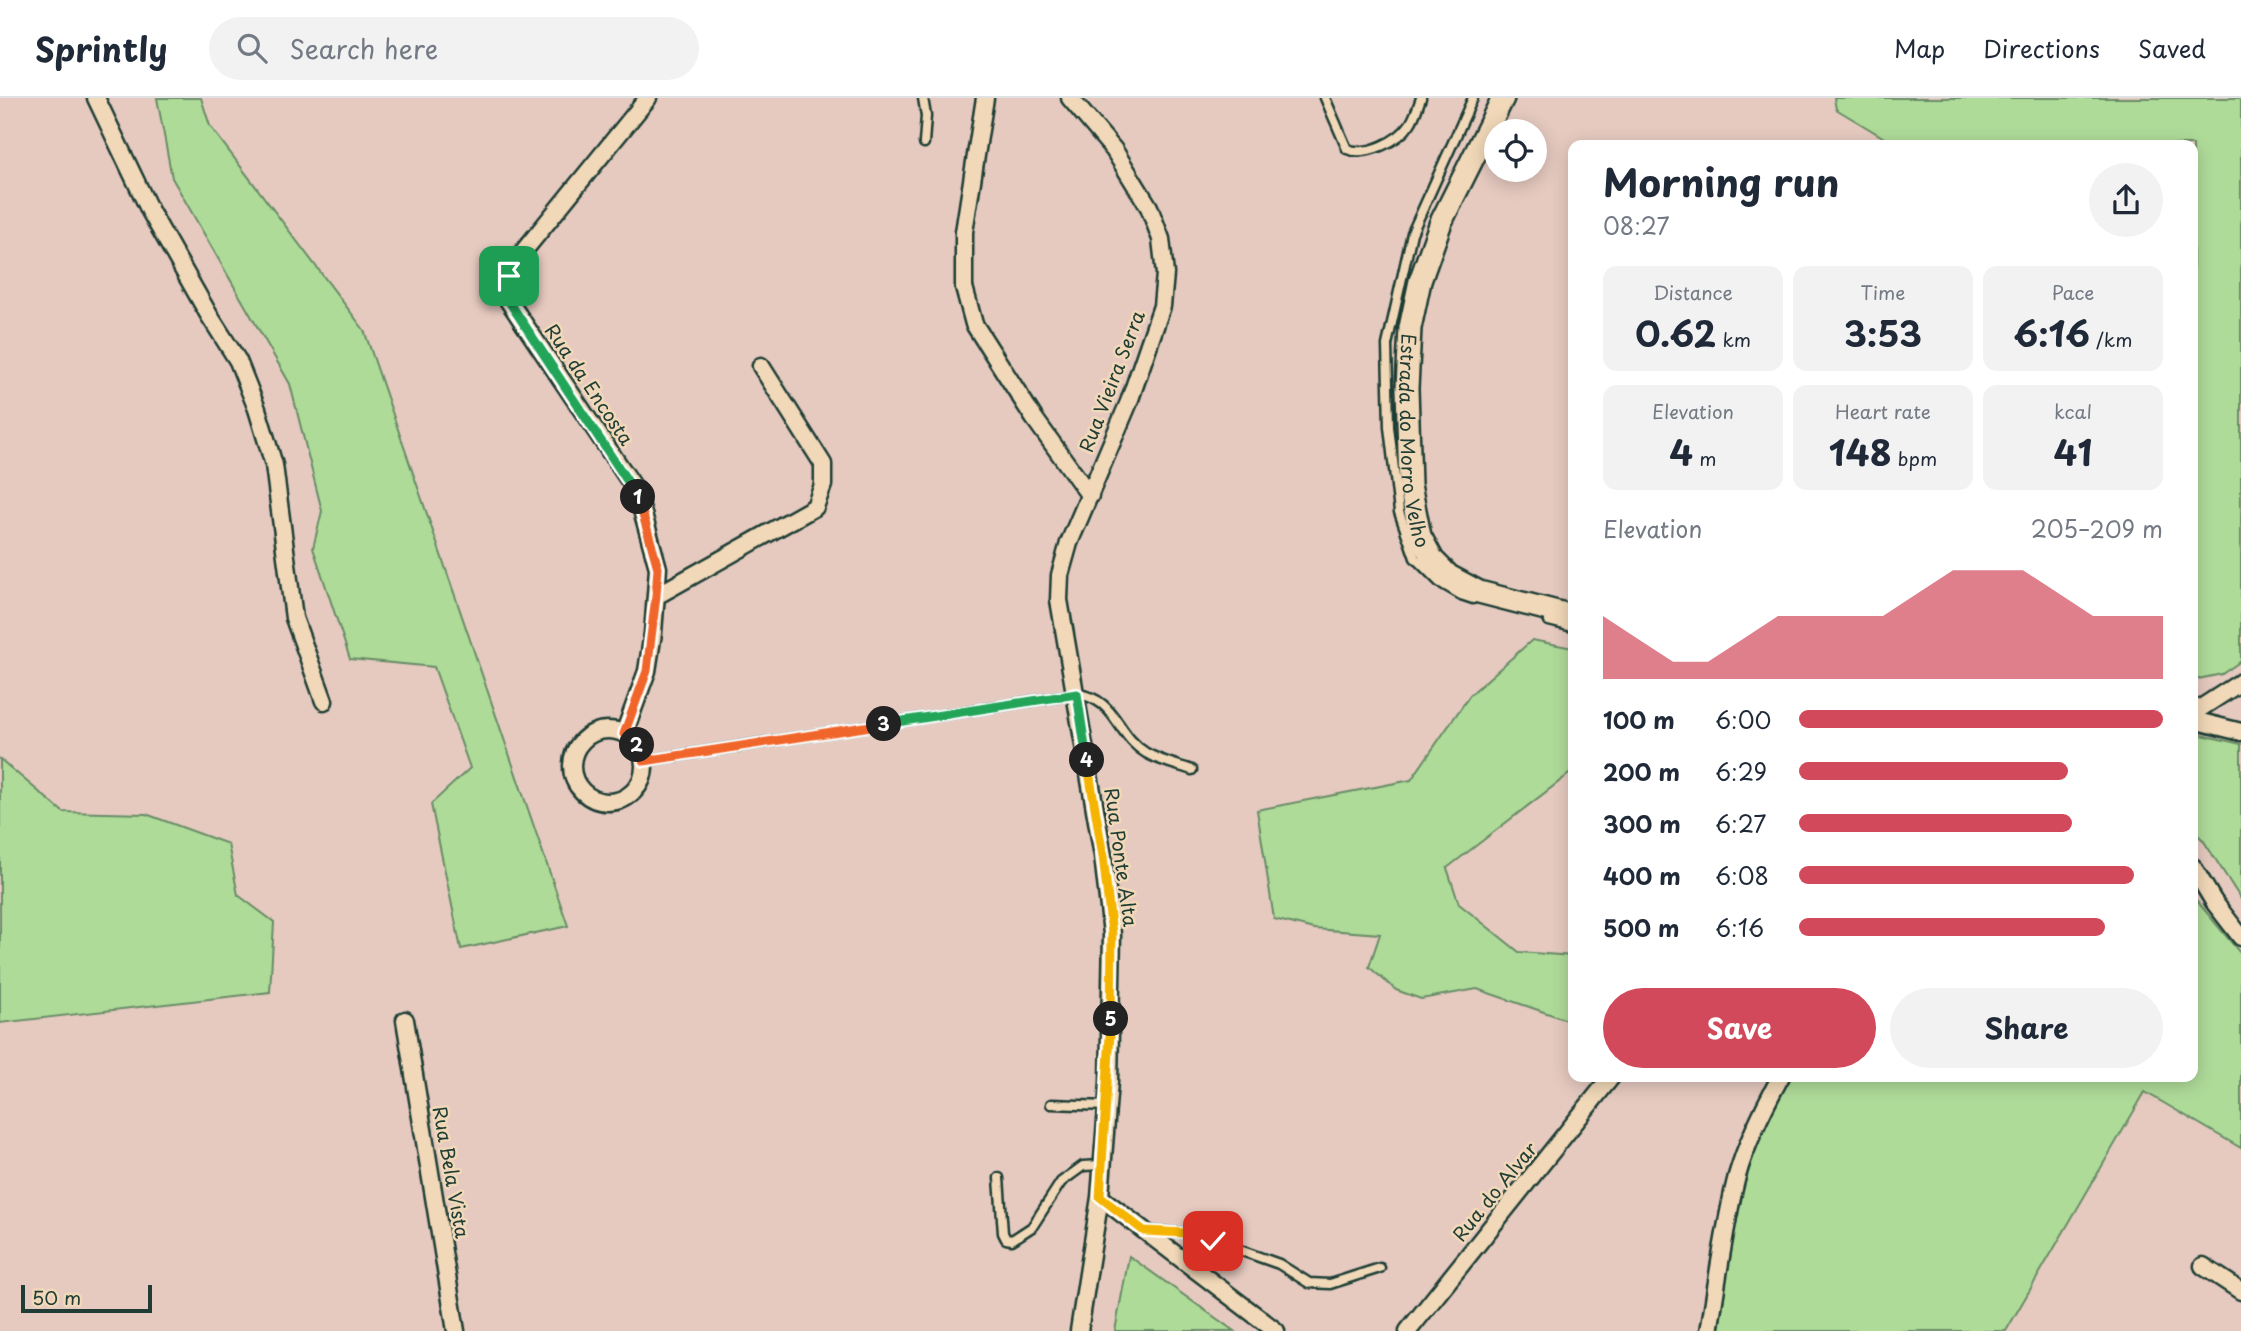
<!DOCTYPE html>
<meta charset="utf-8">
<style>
:root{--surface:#fff;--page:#f2f2f3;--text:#1f2937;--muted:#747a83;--line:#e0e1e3;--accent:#d1495b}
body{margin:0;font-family:"Playpen Sans",sans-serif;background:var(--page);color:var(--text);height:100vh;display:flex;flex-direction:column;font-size:26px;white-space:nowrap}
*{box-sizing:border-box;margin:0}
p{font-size:23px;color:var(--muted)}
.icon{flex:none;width:38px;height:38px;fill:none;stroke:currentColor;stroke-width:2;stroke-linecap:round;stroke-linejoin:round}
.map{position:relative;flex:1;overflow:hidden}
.side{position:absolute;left:1568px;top:42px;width:630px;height:942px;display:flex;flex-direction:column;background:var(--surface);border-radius:14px;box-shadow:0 4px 18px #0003}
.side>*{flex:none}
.tools{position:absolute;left:1484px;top:21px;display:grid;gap:14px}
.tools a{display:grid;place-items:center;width:63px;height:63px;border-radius:50%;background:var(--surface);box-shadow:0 4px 18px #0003;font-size:35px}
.scale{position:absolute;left:21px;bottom:18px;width:131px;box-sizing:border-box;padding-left:7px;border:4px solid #1f3d34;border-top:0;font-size:19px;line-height:24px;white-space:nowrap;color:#1f3d34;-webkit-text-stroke:5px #f1d8b8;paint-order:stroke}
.pin{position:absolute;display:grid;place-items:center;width:60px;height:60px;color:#fff;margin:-30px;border-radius:14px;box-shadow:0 4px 10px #0006}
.km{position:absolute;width:35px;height:35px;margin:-18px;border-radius:50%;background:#222;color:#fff;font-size:19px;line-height:35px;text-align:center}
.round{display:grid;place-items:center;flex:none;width:74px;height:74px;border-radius:37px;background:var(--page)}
.headline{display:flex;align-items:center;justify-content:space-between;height:119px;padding:0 35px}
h1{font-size:38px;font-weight:700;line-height:52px}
.stats{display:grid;grid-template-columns:repeat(3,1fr);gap:10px;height:119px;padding:7px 35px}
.stats div{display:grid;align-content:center;border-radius:14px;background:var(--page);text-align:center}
.stats b{font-size:35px;font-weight:700}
.stats small{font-size:19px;font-weight:400}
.stats p{font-size:19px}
.chart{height:196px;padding:14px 35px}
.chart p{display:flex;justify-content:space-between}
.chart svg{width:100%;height:126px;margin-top:7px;fill:var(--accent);opacity:.7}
.primary-button{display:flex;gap:14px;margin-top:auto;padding:14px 35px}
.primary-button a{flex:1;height:80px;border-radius:42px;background:var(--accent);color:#fff;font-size:28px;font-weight:700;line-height:80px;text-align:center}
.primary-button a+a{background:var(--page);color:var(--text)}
ul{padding:0 35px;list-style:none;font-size:23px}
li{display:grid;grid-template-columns:112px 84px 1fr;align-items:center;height:52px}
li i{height:18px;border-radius:9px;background:var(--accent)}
header{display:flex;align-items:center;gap:42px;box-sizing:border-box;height:98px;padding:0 35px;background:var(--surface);border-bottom:2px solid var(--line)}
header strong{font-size:33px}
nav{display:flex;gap:38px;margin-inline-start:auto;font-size:24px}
.search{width:490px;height:63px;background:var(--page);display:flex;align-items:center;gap:18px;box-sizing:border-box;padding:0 24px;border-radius:38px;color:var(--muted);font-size:26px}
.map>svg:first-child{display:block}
</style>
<header>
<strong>Sprintly</strong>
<div class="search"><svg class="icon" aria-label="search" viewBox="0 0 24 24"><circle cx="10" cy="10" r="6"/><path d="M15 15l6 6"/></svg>Search here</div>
<nav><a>Map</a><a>Directions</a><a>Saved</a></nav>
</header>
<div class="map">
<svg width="2241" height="1233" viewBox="0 0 2241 1233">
<rect width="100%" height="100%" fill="#e6cac0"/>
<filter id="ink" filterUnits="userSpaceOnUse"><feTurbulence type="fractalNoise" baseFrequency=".0143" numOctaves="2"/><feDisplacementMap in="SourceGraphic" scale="14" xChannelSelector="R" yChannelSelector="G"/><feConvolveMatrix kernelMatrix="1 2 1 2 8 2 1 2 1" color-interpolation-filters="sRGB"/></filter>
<g filter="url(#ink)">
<path fill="#afdb99" stroke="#678c66" stroke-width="2" d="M157,0H201L210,28L364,232L568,828L461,851L431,706L470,670L434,569L350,561L313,450L322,413L290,286L172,80Z
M1834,0H2241V563L2222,576L2193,582V47H1896L1836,11Z
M1532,542L1573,550V673L1447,770L1459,806L1519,854L1573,858V924L1477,891L1421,901L1396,892L1369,869L1380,836L1314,831L1274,821L1257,712L1411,682L1470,597Z
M2193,635L2241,646V801L2203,742L2193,732Z
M0,661L63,714L146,716L228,746L238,797L274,824L270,894L0,925Z
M2193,798L2241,856V1050L2145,994L2006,1233H1719C1727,1182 1732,1127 1747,1078C1757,1043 1774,1010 1791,978H2193Z
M1129,1158L1234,1233H1115Z"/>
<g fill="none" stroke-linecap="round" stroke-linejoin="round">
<defs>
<path id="lane" d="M923,0L926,18L924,45
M1325,0L1347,51C1366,59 1399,43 1410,26C1415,19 1418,8 1421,0
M1473,501L1461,497L1439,484L1415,460L1399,414L1389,329L1387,247L1412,135L1473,0
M1549,523L1573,529
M644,663L1077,596C1117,601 1115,636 1146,655C1160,663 1177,667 1192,672
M1051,1006L1107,1008
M999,1080L1003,1135L1006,1141L1012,1142L1032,1129L1061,1084L1083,1068L1102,1067
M1151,1133L1186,1135L1214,1143L1279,1166L1309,1185L1330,1186L1380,1170"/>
<path id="street" d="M96,0L150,113L209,217L238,263L257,311L274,367L294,520L324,603
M985,0L964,134V189L974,226L1034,320L1090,398
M1070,0L1114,52L1149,109L1161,141L1165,176L1162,208L1129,304L1069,445L1060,477L1059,502L1103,758L1112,836L1109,984L1100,1099L1079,1233
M656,498L815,409L823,387V366L761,268
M2193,615L2241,584
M2193,622L2241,634
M572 668a36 36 0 1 1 72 0a36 36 0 1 1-72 0Z
M624,636L647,573L653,535L658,470L647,430L637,394L508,202C505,185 510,175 518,160L648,0
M2193,769L2214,804L2241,839
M405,922L456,1233
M1100,1099L1276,1233
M2203,1168L2241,1193
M1408,1233L1612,978
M1709,1233C1718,1181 1724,1128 1737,1078C1747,1043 1764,1009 1781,978"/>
<g id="secondary">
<path id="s1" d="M1503,0L1441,124L1420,183L1410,230L1407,290L1410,387L1420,438L1433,462L1449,478L1479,494L1573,518"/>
</g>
</defs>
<use href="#lane" stroke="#1f3d34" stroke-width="13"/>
<use href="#street" stroke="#1f3d34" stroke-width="21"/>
<use href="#secondary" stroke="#1f3d34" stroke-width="26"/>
<use href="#lane" stroke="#f1d8b8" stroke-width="8"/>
<use href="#street" stroke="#f1d8b8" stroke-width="16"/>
<use href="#secondary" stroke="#f1d8b8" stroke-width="21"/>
</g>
</g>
<g fill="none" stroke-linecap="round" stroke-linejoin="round" filter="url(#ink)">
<defs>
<path id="split-1" d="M509,178L506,191L508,202L638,399"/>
<path id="split-2" d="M637,647L624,636L647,573L656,498L658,470L638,399"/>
<path id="split-3" d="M637,647L644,663L884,626"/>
<path id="split-4" d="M884,626L1077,596L1087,662"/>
<path id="split-5" d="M1087,662L1103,758L1112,836L1111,921"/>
<path id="split-6" d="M1111,921L1100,1099L1144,1133L1186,1135L1213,1143"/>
</defs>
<use href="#split-1" stroke="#fff" stroke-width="14"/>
<use href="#split-2" stroke="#fff" stroke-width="14"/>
<use href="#split-3" stroke="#fff" stroke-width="14"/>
<use href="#split-4" stroke="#fff" stroke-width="14"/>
<use href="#split-5" stroke="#fff" stroke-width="14"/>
<use href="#split-6" stroke="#fff" stroke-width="14"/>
<use href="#split-1" stroke="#22a559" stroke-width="9"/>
<use href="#split-2" stroke="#f0652b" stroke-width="9"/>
<use href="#split-3" stroke="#f0652b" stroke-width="9"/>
<use href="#split-4" stroke="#22a559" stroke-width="9"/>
<use href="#split-5" stroke="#f5b400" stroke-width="9"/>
<use href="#split-6" stroke="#f5b400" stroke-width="9"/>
</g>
<g text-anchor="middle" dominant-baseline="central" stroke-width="5" stroke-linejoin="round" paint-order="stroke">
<g font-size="19" fill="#1f3d34" stroke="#f1d8b8">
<text transform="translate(1111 283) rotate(-69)">Rua Vieira Serra</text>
<text transform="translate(590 286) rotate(56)">Rua da Encosta</text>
<text stroke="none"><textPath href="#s1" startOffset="362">Estrada do Morro Velho</textPath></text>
<text transform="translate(1122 759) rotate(82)">Rua Ponte Alta</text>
<text transform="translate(452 1074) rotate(80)">Rua Bela Vista</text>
<text transform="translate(1494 1093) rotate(-51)">Rua do Alvar</text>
</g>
</g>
</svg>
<div class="tools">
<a><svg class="icon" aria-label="locate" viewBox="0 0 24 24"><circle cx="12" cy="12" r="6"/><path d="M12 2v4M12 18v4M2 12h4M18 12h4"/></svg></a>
</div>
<div class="scale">50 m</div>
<div class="pin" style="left:509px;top:178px;background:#1e9e55"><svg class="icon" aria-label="arrive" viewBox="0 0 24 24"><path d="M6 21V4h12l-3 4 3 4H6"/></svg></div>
<div class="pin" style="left:1213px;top:1143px;background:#d93025"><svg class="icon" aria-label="check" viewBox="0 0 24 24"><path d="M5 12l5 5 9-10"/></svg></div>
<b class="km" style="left:638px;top:399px">1</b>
<b class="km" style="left:637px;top:647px">2</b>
<b class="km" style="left:884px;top:626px">3</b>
<b class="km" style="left:1087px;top:662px">4</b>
<b class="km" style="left:1111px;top:921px">5</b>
<section class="side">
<div class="headline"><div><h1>Morning run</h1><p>08:27</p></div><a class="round"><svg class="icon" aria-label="share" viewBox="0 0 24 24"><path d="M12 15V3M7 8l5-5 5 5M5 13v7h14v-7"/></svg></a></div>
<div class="stats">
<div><p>Distance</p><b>0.62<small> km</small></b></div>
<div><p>Time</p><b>3:53</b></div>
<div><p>Pace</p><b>6:16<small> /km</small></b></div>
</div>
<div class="stats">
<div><p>Elevation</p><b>4<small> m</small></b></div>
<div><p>Heart rate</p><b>148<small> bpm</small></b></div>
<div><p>kcal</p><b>41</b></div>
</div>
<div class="chart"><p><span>Elevation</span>205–209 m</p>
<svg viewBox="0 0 160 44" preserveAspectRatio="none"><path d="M0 44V22L10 30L20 38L30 38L40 30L50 22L60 22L70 22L80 22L90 14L100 6L110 6L120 6L130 14L140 22L150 22L160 22V44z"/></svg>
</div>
<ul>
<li><b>100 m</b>6:00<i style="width:100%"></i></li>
<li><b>200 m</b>6:29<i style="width:74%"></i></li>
<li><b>300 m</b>6:27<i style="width:75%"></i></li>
<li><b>400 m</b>6:08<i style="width:92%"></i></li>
<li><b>500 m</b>6:16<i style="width:84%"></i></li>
</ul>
<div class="primary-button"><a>Save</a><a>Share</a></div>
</section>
</div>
